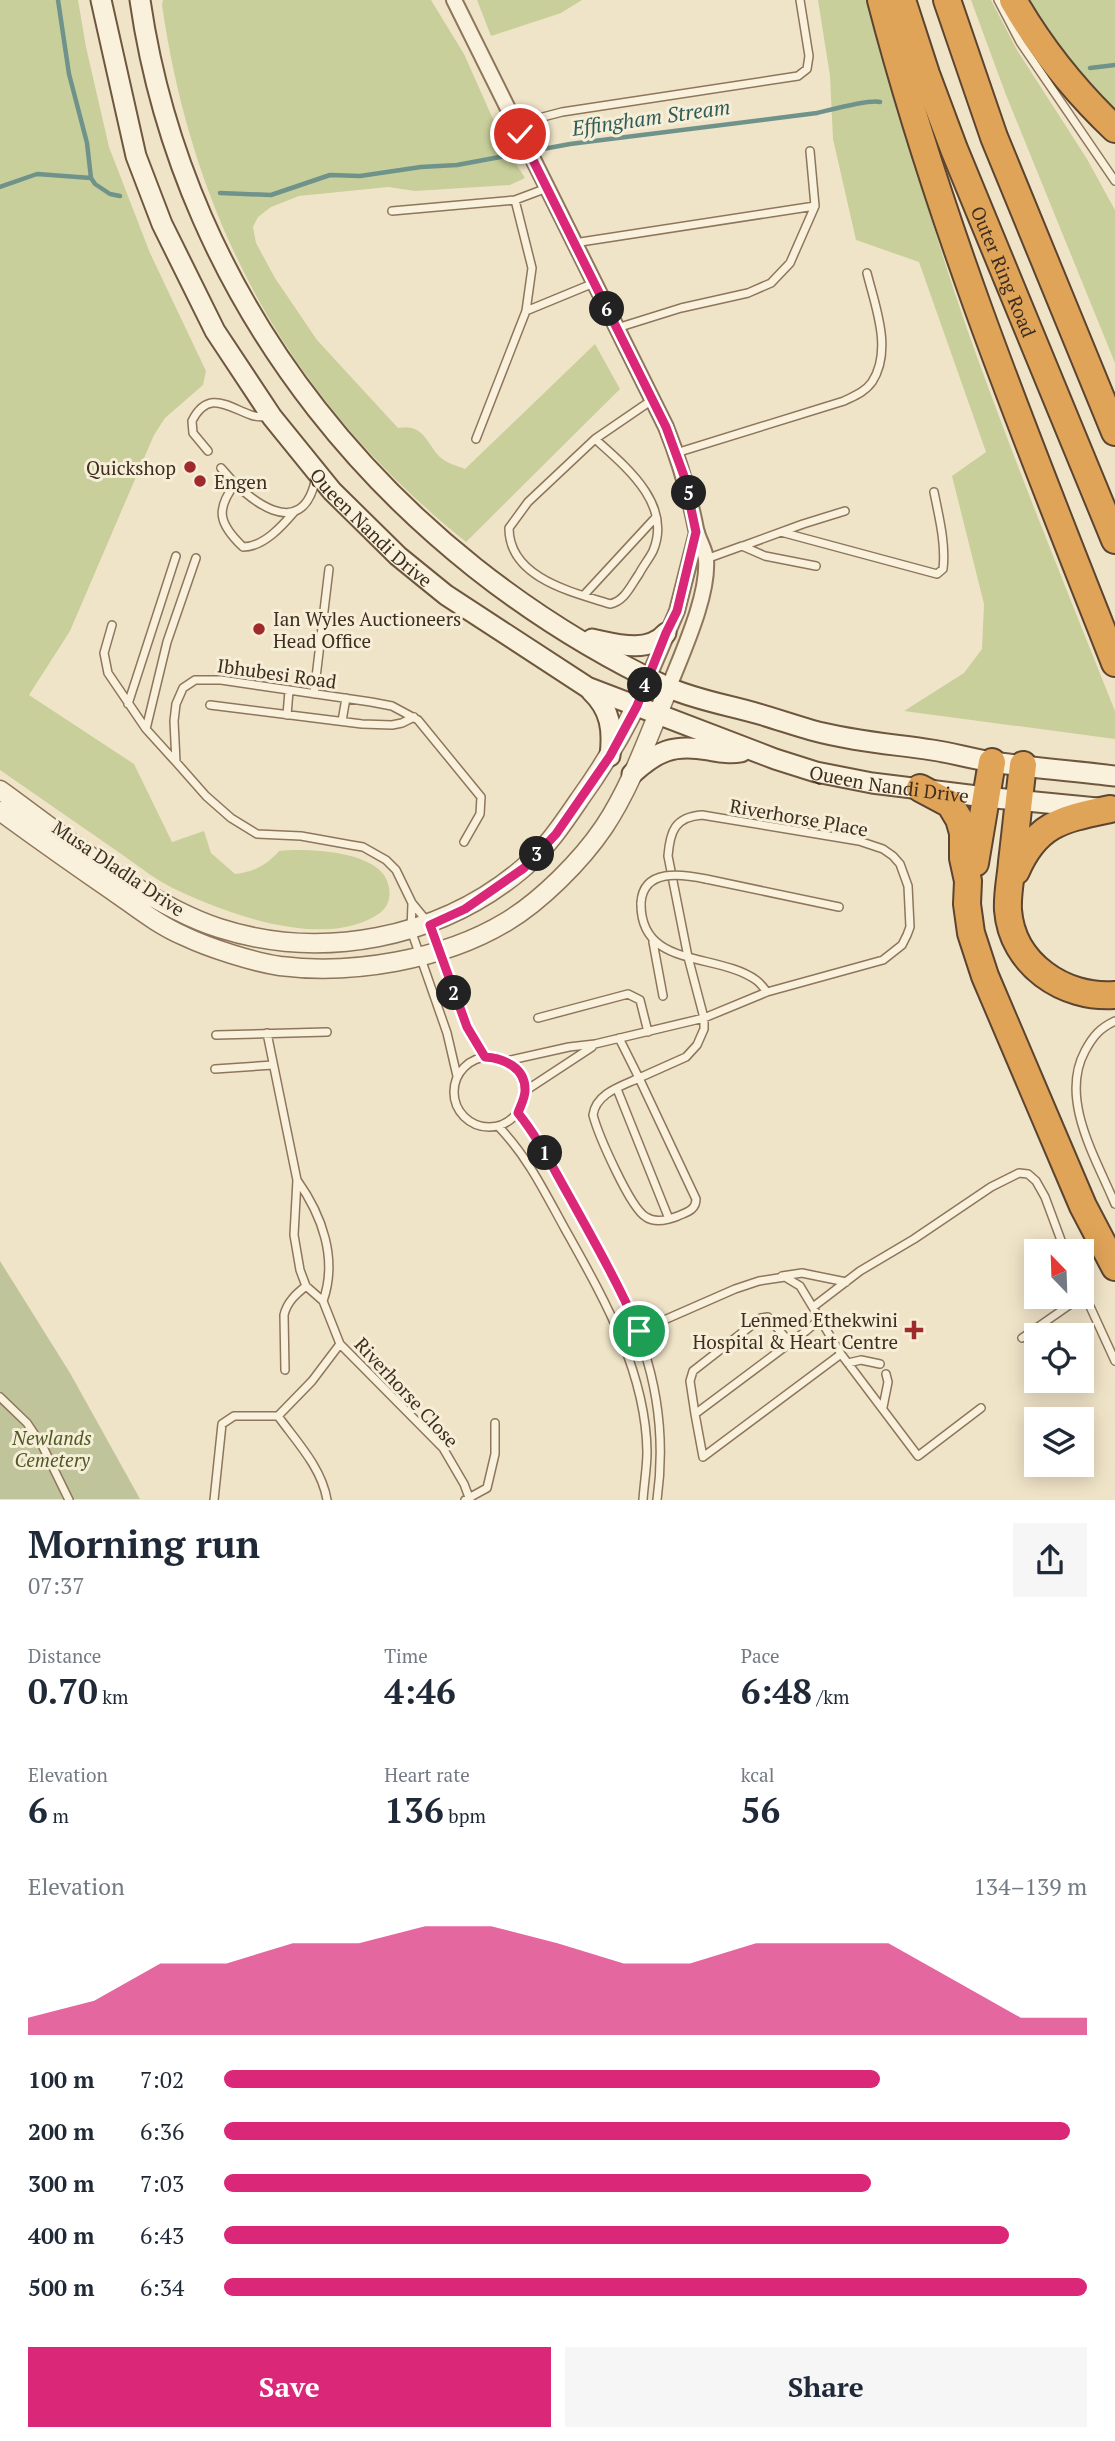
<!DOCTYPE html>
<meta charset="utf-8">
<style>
:root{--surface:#fff;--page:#f6f6f7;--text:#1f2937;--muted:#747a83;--accent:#db2777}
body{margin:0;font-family:"PT Serif",serif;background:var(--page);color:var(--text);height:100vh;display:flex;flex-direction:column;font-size:26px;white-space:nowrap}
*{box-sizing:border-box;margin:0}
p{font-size:23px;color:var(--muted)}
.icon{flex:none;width:38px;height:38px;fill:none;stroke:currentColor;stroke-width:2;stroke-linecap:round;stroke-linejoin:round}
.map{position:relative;height:1500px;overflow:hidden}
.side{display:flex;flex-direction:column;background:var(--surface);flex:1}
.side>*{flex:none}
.needle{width:46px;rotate:337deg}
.fabs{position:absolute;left:1024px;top:1239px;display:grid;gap:14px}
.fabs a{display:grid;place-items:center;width:70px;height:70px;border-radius:0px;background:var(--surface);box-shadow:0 4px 18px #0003;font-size:35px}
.pin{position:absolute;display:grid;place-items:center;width:60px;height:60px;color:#fff;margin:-30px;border:4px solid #fff;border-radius:50%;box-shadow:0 2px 7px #0007}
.km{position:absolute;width:35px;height:35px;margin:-18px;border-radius:50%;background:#222;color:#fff;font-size:19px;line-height:35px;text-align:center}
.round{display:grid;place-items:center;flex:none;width:74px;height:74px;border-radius:0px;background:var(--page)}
.overview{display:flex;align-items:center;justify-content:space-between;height:119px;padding:0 28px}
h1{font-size:38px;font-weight:700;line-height:52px}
.metrics{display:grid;grid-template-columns:repeat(3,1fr);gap:10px;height:119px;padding:7px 28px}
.metrics div{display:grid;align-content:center}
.metrics b{font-size:35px;font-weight:700}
.metrics small{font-size:19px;font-weight:400}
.metrics p{font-size:19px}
.chart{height:196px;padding:14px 28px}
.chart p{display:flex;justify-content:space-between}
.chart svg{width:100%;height:126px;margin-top:7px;fill:var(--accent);opacity:.7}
.cta{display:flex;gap:14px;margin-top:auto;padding:14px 28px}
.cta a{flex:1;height:80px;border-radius:0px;background:var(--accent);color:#fff;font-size:28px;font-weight:700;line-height:80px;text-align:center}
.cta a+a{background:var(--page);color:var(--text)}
ul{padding:0 28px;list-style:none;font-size:23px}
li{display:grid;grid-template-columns:112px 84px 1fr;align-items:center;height:52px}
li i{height:18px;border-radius:9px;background:var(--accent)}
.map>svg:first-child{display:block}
</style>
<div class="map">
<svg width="1115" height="1500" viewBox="0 0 1115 1500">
<rect width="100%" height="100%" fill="#f0e4c8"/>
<path fill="#c9cf9b" d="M0,0H78L86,47L109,147L150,253L206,371L203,385L165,418L154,435L70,631L29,695L134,764L172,842L204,831L211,853L235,874C254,872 267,865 279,851C307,848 367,851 384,875C392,887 392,904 380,913C328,950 233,916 181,892C157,882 135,863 114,849C76,823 38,796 0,770Z
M163,0H431L464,54L505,146L525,178L510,185L415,191L388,187L299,196L271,207L258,217L253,227L256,243L275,278L317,340L398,428C424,423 426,443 440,457C446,463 458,466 465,469L595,344L620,389L466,542C292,402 194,226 162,5Z
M477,0H582L561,13L491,36Z
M818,0H872C899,110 929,219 966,326C1012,456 1064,583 1115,711V739L904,711L964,673L982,649L984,604L952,476L986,452L919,262L856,240L833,139L830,76Z
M971,0H991L1017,50L1087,159L1115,210V363L1006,95Z
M1028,0H1115V111C1081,77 1053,41 1028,0Z"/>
<path fill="#bfc49a" d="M0,1261L70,1373L140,1499H0Z"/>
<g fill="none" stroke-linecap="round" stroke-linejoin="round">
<path stroke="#6f938a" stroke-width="4.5" d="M58,0L69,74L87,143L91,178L95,184L110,194L120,196
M1090,68L1115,65
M0,187L37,174L91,178
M220,193L271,195L330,175L360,176L421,167L457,165L570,144L817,113C830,110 870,99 880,102"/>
<defs>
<path id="service" d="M998,0L1020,42L1115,181
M516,124L562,112L798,76L807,69L809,56L800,0
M392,211L515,200L547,188
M574,243L815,206
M526,311L594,283
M617,328L681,308L748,293L771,283L790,263L815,206L810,151
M476,439L526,311L532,268L515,200
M595,439C625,466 673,504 653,551C649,559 643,566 639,574C631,585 625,601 610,604C572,592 509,578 509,528L528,502L595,439L652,400
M208,451L193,433L192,421C208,389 228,407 251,415C256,417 262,417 268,417
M676,453L844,401C854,396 865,392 872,382C893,350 875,306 867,273
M221,468C246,499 303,546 316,477
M235,484C215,510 219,524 243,547C264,547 283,525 295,511
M781,532L937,574L943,569C946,544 939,517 934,492
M743,546L803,524L845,511
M706,559L742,546L765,556L816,566
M584,595L656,517
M112,625L104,653L108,673L146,729
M314,694L329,569
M128,704L176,556
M210,705L362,724L392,725L402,723L414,717
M287,715L289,691
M342,721L346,698
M175,761L146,729L167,642L196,558
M464,842L480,814L481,797L418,720L392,706L371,702L221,680H195L183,688L176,704L174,721L176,762L206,796L231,818L257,834L301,836L351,845L363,847L386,860L396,870L412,903L430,925L467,1027L485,1057
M706,879L839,907
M641,903C640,969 717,952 756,980C760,983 764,988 767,992
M412,904L411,930L447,1033L457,1076
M653,942L663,996
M538,1018L628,994L640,1000L648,1032
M1115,1021C1100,1028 1093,1036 1085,1051C1059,1099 1096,1158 1115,1204
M267,1033L297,1180
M216,1035L327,1032
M454 1092a35 35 0 1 1 70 0a35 35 0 1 1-70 0Z
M506,1061L569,1047L595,1044L704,1018L767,992L883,960L902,945L907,935L910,927L908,886L900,864L893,856L883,849L859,841L702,815C675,817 670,831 668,856L688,957L704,1018V1029L697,1045L686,1057L639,1078L619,1038
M215,1069L273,1065
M639,1078L696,1199C696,1210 687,1212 678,1216C668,1220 655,1223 646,1217C630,1208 598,1134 593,1115C596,1093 622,1086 639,1078Z
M617,1089L669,1219
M525,1091L592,1047
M518,1113C542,1142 558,1176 576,1209C631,1306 673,1384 657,1500
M499,1127C529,1159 544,1191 565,1229C603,1297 646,1371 647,1452C647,1467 644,1484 643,1500
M782,1276L802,1273L846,1282
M1082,1289L1115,1361
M323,1301C338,1259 322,1215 297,1180L294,1235L300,1270L306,1286L323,1301L340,1344L443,1448L464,1484L470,1500
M813,1307L860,1271L914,1239L991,1187L1019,1173L1028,1174L1036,1181L1045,1197L1065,1251
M1022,1338L1081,1297
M624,1342L639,1331L735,1289L759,1281L785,1277L800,1286L841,1354L918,1456L981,1408
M790,1343L768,1317L761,1318L693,1371L690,1381L695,1414L806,1331L820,1319
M848,1363L861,1360L880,1364
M285,1370L284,1315C287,1302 296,1294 306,1286
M0,1397L27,1423L43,1447L69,1500
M883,1407L888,1382L886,1374
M695,1414L703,1457L841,1354
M278,1416C296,1441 322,1468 327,1500
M214,1500L222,1424L234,1416H278L312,1381L340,1344
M465,1500L487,1488L495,1454V1423"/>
<path id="minor" d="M454,0L666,427C679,460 689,493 696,529C698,539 705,549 706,559C709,596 682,653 669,687
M649,676L677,611L697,532"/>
<path id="tertiary" d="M0,790C64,836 145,904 219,928C321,961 439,939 522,869C545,850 562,825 579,800C607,761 631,721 649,676
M0,811C37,838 75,865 113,891C136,907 158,925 184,936C209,948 253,962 280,966C352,975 443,960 506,922C541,901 581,861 604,827C632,785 649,734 669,687"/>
<g id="secondary">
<path id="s1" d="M101,0L136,156L162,224L215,331L272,417L332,491L398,556L446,595L587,687L775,759L816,772L872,783L985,797L1097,808"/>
<path d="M140,0C184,305 392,557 667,687C696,700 728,705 759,714C776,719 794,725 811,730C851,741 892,744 932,750C953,753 972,759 993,762C1033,768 1074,771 1115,776"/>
<path d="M592,639C616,644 648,654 666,633"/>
<path d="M591,691C611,710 613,730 610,756"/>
<path d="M632,774C657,751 673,744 708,750C720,752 729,754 741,752"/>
</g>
<g id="motorway">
<path d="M881,0C940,227 1029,445 1115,663"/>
<path id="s2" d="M902,0L926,74L954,149L1115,540"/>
<path d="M947,0L994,137L1115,432"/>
<path d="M1013,0C1041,49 1074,90 1115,129"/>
<path d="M1023,765C1019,797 1016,830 1012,862C1011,877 1007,894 1008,910C1012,964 1064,999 1115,995"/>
<path d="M920,788L950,804L959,819L963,833V858L968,881L967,904L971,933L985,976L1083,1206L1115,1267"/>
<path d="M975,863L992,762"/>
<path d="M1016,871C1037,823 1063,819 1110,809"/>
</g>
</defs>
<use href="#service" stroke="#8d765c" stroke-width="10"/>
<use href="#minor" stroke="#8d765c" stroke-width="18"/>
<use href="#tertiary" stroke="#8d765c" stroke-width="21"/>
<use href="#secondary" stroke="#6f573f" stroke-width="23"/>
<use href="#motorway" stroke="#5b4430" stroke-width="30"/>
<use href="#service" stroke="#faf1dc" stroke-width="7"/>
<use href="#minor" stroke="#faf1dc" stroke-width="14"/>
<use href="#tertiary" stroke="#faf1dc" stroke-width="18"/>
<use href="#secondary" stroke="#faf1dc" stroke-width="19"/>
<use href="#motorway" stroke="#e0a458" stroke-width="26"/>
<defs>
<path id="service-bridge" d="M641,903C643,868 682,874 706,879"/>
</defs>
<use href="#service-bridge" stroke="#8d765c" stroke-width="10" stroke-linecap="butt"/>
<use href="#service-bridge" stroke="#faf1dc" stroke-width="7"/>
</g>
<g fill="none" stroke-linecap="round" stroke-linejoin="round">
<defs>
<path id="route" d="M520,134L666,427L684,476L696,532L677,611L666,633L637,706L610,756L556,834L524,868L465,909L430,925L467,1027L485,1057C504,1058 526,1068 525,1091C525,1098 520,1107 518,1113C539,1139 553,1168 569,1196C594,1241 619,1285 639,1331"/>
</defs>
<use href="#route" stroke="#fff" stroke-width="14"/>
<use href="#route" stroke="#db2777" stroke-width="9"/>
</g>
<g fill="#9e2a2b" stroke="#f7eed8" stroke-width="2.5">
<circle cx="190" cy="467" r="7"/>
<circle cx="200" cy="481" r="7"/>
<circle cx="259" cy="629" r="7"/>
<path d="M910.5 1319.5h7v7h7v7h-7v7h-7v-7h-7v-7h7z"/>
</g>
<g text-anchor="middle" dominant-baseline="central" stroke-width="6" stroke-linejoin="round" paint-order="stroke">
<g font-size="19" fill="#3d2e20" stroke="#f7eed8">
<text stroke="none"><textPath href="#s2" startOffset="290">Outer Ring Road</textPath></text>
<text stroke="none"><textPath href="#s1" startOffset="604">Queen Nandi Drive</textPath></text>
<text transform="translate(277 673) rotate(8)">Ibhubesi Road</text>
<text stroke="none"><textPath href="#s1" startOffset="1192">Queen Nandi Drive</textPath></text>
<text transform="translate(799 817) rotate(10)">Riverhorse Place</text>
<text transform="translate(119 868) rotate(34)">Musa Dladla Drive</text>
<text transform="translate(407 1392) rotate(47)">Riverhorse Close</text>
</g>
<g font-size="19" fill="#3d2e20" stroke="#f7eed8" text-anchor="end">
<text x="176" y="467">Quickshop</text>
<text x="214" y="481" text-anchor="start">Engen</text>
<text x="273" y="618" text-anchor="start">Ian Wyles Auctioneers<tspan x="273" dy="22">Head Office</tspan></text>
<text x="898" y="1319">Lenmed Ethekwini<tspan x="898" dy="22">Hospital &amp; Heart Centre</tspan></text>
</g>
<g font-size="19" font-style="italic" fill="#4d5a26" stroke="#f7eed8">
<text x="52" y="1437">Newlands<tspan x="52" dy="22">Cemetery</tspan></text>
</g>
<g font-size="21" font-style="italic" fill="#2f5d5a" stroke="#f7eed8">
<text transform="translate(651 117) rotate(-8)">Effingham Stream</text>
</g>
</g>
</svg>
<div class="fabs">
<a><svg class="needle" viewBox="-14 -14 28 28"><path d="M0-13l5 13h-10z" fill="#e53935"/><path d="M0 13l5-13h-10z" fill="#747a83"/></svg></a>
<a><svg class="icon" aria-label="locate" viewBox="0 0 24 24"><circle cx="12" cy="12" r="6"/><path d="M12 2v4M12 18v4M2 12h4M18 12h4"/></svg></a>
<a><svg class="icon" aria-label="layers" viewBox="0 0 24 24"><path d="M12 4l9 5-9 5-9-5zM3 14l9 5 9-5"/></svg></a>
</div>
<div class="pin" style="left:639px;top:1331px;background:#1e9e55"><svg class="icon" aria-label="arrive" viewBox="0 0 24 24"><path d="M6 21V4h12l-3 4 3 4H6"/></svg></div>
<div class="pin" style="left:520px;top:134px;background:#d93025"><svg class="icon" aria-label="check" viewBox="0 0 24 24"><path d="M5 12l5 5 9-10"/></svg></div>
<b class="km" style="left:545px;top:1153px">1</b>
<b class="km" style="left:454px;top:993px">2</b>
<b class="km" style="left:537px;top:854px">3</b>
<b class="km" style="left:645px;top:685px">4</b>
<b class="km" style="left:689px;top:493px">5</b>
<b class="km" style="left:607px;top:309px">6</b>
</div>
<section class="side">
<div class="overview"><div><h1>Morning run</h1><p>07:37</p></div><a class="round"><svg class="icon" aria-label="share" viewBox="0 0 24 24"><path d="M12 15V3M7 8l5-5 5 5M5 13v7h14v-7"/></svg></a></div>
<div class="metrics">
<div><p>Distance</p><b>0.70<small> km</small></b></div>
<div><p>Time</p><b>4:46</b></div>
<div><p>Pace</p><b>6:48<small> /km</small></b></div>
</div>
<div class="metrics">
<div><p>Elevation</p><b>6<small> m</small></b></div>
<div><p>Heart rate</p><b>136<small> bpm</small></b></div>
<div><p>kcal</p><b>56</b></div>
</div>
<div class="chart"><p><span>Elevation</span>134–139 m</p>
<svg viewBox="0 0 160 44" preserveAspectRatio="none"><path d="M0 44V38L10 32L20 19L30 19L40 12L50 12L60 6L70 6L80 12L90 19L100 19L110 12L120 12L130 12L140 25L150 38L160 38V44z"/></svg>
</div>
<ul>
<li><b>100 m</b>7:02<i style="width:76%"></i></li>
<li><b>200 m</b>6:36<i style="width:98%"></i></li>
<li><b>300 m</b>7:03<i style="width:75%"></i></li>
<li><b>400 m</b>6:43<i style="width:91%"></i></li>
<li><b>500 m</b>6:34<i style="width:100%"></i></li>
</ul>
<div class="cta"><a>Save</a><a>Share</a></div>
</section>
